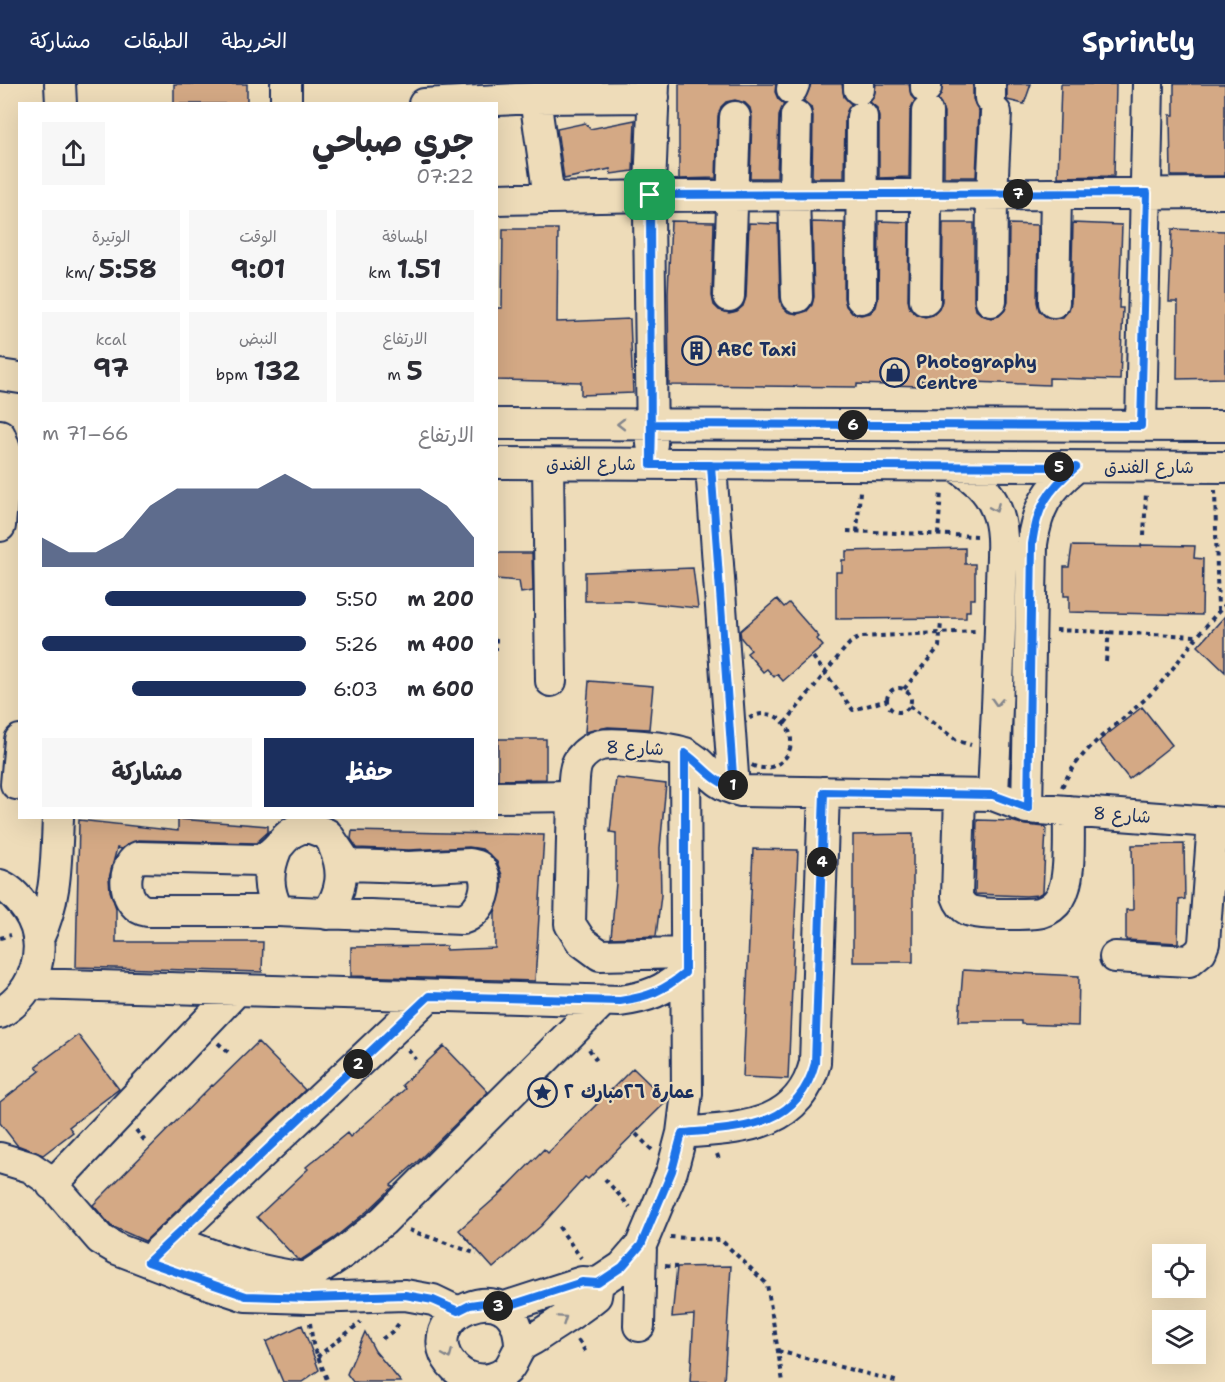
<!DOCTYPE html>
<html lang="ar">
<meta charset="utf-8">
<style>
:root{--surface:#fff;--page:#f7f7f7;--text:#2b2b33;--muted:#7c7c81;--accent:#1b2f5e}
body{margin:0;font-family:"Shantell Sans","Playpen Sans Arabic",sans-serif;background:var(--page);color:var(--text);direction:rtl;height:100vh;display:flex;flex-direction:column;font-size:22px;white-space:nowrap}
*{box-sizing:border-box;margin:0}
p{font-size:20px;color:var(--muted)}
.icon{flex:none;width:33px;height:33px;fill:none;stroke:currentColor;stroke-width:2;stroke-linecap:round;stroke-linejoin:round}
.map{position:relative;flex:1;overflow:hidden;direction:ltr}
.details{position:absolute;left:18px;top:18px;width:480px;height:717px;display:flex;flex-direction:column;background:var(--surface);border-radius:0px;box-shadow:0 6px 24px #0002;direction:rtl}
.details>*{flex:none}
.tools{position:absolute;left:1152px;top:1160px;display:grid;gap:12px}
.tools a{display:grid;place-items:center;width:54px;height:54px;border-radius:0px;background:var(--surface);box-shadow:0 6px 24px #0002;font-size:30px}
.pin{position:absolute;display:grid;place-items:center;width:51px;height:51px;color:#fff;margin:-26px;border-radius:12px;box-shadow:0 3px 9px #0006}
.km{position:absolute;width:30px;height:30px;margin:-15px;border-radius:50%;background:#222;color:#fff;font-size:16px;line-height:30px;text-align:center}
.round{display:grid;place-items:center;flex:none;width:63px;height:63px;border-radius:0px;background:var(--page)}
.head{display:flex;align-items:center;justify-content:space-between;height:102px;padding:0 24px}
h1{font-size:33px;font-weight:700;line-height:45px}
.figures{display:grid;grid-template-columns:repeat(3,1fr);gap:9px;height:102px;padding:6px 24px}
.figures div{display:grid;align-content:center;border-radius:0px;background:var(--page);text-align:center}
.figures b{font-size:26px;font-weight:700}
.figures small{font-size:16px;font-weight:400}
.figures p{font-size:16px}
.chart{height:168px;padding:12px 24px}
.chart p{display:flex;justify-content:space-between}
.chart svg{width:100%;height:108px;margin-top:6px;fill:var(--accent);opacity:.7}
.action{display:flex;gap:12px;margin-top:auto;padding:12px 24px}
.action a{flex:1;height:69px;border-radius:0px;background:var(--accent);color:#fff;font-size:24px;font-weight:700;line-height:69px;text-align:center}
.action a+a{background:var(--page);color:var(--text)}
ul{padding:0 24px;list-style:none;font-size:20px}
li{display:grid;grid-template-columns:96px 72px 1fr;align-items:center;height:45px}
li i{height:15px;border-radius:8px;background:var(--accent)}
header{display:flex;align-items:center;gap:36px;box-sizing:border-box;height:84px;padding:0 30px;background:var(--accent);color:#fff}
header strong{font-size:28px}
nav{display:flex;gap:33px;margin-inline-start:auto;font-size:21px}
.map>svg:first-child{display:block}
</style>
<header>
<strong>Sprintly</strong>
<nav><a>الخريطة</a><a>الطبقات</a><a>مشاركة</a></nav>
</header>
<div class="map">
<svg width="1225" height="1298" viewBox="0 0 1225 1298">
<rect width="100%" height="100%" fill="#eedcb9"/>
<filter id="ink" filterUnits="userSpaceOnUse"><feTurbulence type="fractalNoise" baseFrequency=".0167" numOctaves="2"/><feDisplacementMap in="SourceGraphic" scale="12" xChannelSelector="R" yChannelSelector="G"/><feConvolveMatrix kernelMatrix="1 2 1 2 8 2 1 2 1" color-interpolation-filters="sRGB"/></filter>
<g filter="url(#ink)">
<path fill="#d4a985" stroke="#1b2f5e" stroke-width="1.5" d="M174,0H247V20H174Z
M679,0H776L775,8L778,15L784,20L779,32L777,94H750L752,33L750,24L745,19L735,16L726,18L721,23L718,32L716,94L679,95Z
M811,0H842L844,13L851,20L845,33L844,94H812L813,32L811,23L804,17Z
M876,0H909L911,12L915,16L910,28L909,93L879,94V33L877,24L870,18L874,13Z
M943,0H973V15L979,27L976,93H944V28L938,15Z
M1007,0H1031L1024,20L1007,16Z
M1061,0H1116L1114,92L1058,93Z
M1174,0H1225V92H1171L1170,31H1174Z
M635,36L633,87L611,90L610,85L564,95L557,45L585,39L590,45Z
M671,137L714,138L712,212L714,221L719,226L729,229L737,227L743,222L746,213L749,139L778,140L780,214L782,222L788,228L797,230L807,227L812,221L814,213L812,138L844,139V214L846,222L852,229L861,231L870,229L876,223L878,215L879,137L909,138L908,216L910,225L916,230L925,233L933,231L939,225L942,217L943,139H974V217L976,226L982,231L991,234L999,232L1005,226L1008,218L1009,140L1038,141L1037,218L1039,226L1045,232L1054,235L1063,233L1069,226L1071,219L1073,139L1122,141L1119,224H1123L1120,296L1049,294V301L921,296L920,302L857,300V303L669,301L668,209Z
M503,145H558L557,238L630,235L633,309L581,311V298L496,296V224H502Z
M1172,145L1225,147V294L1177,295L1178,218H1169Z
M1141,461L1195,462L1194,474L1203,475L1202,531L1069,528V512H1064V483H1069L1072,462L1141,463Z
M965,464V480H975V515H970V527H966V534L836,535V488H842V476H846V467Z
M496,469H532L533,507L521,509L519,497L496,495Z
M693,484L698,524L627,517H585V488Z
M777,515L784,523L789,519L819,553L817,555L823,562L783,597L777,590L774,593L767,585L763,588L747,569L751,566L741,554L740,547Z
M1225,532V588L1198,562Z
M589,597L653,602L649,645L608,643L585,648Z
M1142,623L1172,661L1129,695L1099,657Z
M498,655H546V695L498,696Z
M616,694L666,700L660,764L661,811L656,852L611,854L616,799V749L610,748Z
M178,735L268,742V748L256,759L138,756L121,765L117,764L109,794L110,807L116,824V858H263L262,888L76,883L79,736L178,747Z
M977,736L1011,737L1025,741L1046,743L1043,808L1038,811L1026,812L975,810Z
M352,747L544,751L535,897L351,892V863L446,862V866L495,864V828L502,804V791L497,778L482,765L469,763L409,766L357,764L351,755Z
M913,750V878H853V751Z
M1184,760L1185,815L1179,816L1178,859L1126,856V826H1133L1132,761Z
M753,765L798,766L788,995L743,993Z
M963,886L1079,892L1078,942L1021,940V937H959Z
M78,951L119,1005L69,1043L73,1048L43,1071L17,1061L0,1039V1018L40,987L36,982Z
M258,958L305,1006L145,1157L111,1142L93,1121L212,1001L213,1002Z
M444,962L488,1008L418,1077L391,1101L393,1103L371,1124L333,1155L301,1176L297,1175L257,1133L308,1085L306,1083L347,1049L350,1053L405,1005L402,1001Z
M633,984L667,1017L588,1095L585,1093L541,1142L493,1184L459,1146L502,1108L544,1065L548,1069Z
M731,1182L724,1298H690L694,1231L672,1233L677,1183Z
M302,1241L319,1286L302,1298H283L266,1258Z
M365,1248L375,1267L401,1298H353L347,1290Z"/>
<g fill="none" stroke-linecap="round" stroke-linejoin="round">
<defs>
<path id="minor" d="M60,0L61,20
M286,0V20
M926,0V4
M792,5L794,0
M859,5V0
M535,14L549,114
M990,14V0
M424,20L535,14L654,13
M796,32L794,112L797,213
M496,115L650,112L1225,109
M729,212L735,33
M861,214L862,33
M925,216L927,28
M991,217L992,111L996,29
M1054,218L1056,110
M0,291L20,294
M496,340L1225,342
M1141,342L1148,0
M0,351L6,368L0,442
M652,360L649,130L654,0
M496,379L1225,383
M548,380L551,597
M711,382L734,705
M956,382C974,394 988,405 996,425C1006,448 1001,477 1001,502C1000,572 996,642 993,711
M16,700L20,656
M960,711L957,812C959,818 962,823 968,826C976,831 1032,831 1042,828C1049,826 1056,820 1060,814C1072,795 1068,750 1069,727
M573,712L570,840L581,857L600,871L685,869
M496,713L573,712C574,702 573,684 579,676C585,668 592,663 601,661C613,658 674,664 684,669C709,680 707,700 741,707L993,711L1027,724L1225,739
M1027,724L1032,460C1037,424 1047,406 1076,383
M308,743L327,750L348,781L409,783L470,780L478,782C494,797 482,829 462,835L278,827H147C124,824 119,784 138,773L260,776C283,766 282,746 308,743Z
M276,766C267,788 267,805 278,827
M0,801C11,805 20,816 27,826C51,861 36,908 0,929
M327,830C342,807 345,788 334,763
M38,855C57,815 56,777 58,734
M1115,873L1189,877L1201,867L1204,859L1213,738
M30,900L620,917C648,913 663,907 685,889
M682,1049C739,1044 798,1045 815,979L824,708
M0,1074L30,1083L49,1096L100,1155L117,1165L189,1193L246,1212L309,1214L405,1211L433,1216L458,1228
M52,1101L237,906
M171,1155C218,1175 254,1187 305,1194L343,1169L383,1137L603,917
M159,1167L429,912
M502,1224L582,1198L598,1199L622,1183L641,1161L672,1087L682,1049L687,1009L685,669
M639,1242L641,1161
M520,1264C520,1179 405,1234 455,1284C465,1294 480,1298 493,1294C512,1288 511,1278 520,1264C522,1260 531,1257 535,1254C555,1240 577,1228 596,1212L598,1199"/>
</defs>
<use href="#minor" stroke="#1b2f5e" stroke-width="34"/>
<path stroke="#1b2f5e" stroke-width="4" stroke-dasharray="4.5 4.5" stroke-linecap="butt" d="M1215,406L1218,528
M847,447L977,452
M857,448L860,407
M938,451L941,407
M1144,452L1146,408
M1056,546L1198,552
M496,554V566
M813,573L853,626L887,616
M1106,577L1109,547
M887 616a12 12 0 1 1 24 0a12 12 0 1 1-24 0Z
M904,605L939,563L941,538
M909,622L958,657L971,661
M737 657a27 27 0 1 1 54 0a27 27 0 1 1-54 0Z
M785,639L842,568L850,559L860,553L976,547
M1062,703C1083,657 1128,636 1160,600C1182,574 1201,545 1225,521
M0,854L11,851
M218,959L229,969
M589,965L597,977
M408,966L416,975
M544,1011L552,1020
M136,1046L145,1057
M636,1050L653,1067
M717,1070L720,1078
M605,1095L630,1123
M559,1143L581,1174
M409,1146L477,1170
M670,1153L721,1156L767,1200L783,1298
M665,1182L677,1183
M310,1239L313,1260L328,1298
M382,1255L393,1247L401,1237
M578,1256L587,1270
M778,1267L899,1298
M317,1273L361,1238"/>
<use href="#minor" stroke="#eedcb9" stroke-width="30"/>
</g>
<defs><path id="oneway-chevron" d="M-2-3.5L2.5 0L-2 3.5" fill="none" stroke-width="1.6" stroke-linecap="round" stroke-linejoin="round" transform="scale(1.5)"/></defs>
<g stroke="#84868c">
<use href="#oneway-chevron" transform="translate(621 340) rotate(-180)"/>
<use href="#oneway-chevron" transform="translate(995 424) rotate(67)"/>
<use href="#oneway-chevron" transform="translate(997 618) rotate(93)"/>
<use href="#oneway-chevron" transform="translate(563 1235) rotate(-34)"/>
<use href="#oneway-chevron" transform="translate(448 1271) rotate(67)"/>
</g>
</g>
<g fill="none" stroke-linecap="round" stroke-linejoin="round" filter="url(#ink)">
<defs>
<path id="route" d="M650,111L651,381H711L734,705C712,697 703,682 685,669V889C663,907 648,913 620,917L429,912L148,1178L246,1212L309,1214L405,1211L433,1216L458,1227L470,1221L484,1219L502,1224L582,1198L598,1199L622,1183L641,1161L672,1087L682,1049C739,1044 798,1045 815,979L824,708L993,711L1028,724L1032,460C1037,424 1047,406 1076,383L651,381L652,340L1141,342L1147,109L650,111"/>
</defs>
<use href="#route" stroke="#fff" stroke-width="12"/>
<use href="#route" stroke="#1a73e8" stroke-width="8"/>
</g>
<defs>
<symbol id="building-ring" viewBox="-11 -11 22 22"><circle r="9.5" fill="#eedcb9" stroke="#1b2f5e" stroke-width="1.5"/><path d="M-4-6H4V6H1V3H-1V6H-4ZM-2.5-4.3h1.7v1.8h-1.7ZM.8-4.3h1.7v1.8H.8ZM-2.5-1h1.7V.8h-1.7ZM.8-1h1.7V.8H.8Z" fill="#1b2f5e"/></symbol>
<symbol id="shop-ring" viewBox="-11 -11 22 22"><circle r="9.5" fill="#eedcb9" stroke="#1b2f5e" stroke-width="1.5"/><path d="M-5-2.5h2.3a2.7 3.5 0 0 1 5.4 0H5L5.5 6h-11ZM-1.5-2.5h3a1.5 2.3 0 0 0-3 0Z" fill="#1b2f5e"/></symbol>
<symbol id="sight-ring" viewBox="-11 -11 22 22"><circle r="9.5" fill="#eedcb9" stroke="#1b2f5e" stroke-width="1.5"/><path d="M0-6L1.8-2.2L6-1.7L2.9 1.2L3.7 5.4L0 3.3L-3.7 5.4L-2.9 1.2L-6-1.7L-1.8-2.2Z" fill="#1b2f5e"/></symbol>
</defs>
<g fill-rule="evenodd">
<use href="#building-ring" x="680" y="250" width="33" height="33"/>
<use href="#shop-ring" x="878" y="272" width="33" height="33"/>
<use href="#sight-ring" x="526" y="992" width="33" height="33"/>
</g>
<g text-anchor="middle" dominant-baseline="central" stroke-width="4.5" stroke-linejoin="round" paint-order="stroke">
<g font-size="18" font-weight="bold" fill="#1b2f5e" stroke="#eedcb9" text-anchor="start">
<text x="717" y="266">ABC Taxi</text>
<text x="916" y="278">Photography<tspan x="916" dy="21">Centre</tspan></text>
<text x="564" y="1008">عمارة ٢٦مبارك ٢</text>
</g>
<g font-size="18" fill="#1b2f5e" stroke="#eedcb9">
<text x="591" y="380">شارع الفندق</text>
<text x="1149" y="383">شارع الفندق</text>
<text transform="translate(635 664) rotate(2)">شارع 8</text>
<text transform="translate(1122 731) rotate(4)">شارع 8</text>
</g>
</g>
</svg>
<div class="tools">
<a><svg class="icon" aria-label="locate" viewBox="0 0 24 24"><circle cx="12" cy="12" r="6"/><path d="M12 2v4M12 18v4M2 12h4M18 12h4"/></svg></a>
<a><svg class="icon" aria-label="layers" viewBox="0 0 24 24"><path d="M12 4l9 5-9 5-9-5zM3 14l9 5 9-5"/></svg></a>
</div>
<div class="pin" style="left:650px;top:111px;background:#1e9e55"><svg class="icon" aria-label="arrive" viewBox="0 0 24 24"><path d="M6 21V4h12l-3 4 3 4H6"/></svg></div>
<b class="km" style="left:733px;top:701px">1</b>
<b class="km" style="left:358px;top:980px">2</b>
<b class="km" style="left:498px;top:1222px">3</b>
<b class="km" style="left:822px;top:778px">4</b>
<b class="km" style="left:1059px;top:383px">5</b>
<b class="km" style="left:853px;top:341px">6</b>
<b class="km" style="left:1018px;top:110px">7</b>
<section class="details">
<div class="head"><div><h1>جري صباحي</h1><p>07:22</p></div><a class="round"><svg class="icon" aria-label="share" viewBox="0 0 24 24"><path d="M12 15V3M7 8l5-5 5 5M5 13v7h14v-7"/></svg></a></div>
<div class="figures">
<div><p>المسافة</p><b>1.51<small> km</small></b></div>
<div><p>الوقت</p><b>9:01</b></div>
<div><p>الوتيرة</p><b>5:58<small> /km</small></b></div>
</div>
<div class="figures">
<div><p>الارتفاع</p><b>5<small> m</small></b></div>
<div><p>النبض</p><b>132<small> bpm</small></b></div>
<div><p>kcal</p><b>97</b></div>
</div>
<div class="chart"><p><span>الارتفاع</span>66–71 m</p>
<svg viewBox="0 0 160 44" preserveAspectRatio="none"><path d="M0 44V32L10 38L20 38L30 32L40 19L50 12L60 12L70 12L80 12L90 6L100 12L110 12L120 12L130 12L140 12L150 19L160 32V44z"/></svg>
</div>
<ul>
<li><b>200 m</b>5:50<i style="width:76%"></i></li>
<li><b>400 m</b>5:26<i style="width:100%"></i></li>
<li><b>600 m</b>6:03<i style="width:66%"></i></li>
</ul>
<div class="action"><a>حفظ</a><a>مشاركة</a></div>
</section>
</div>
